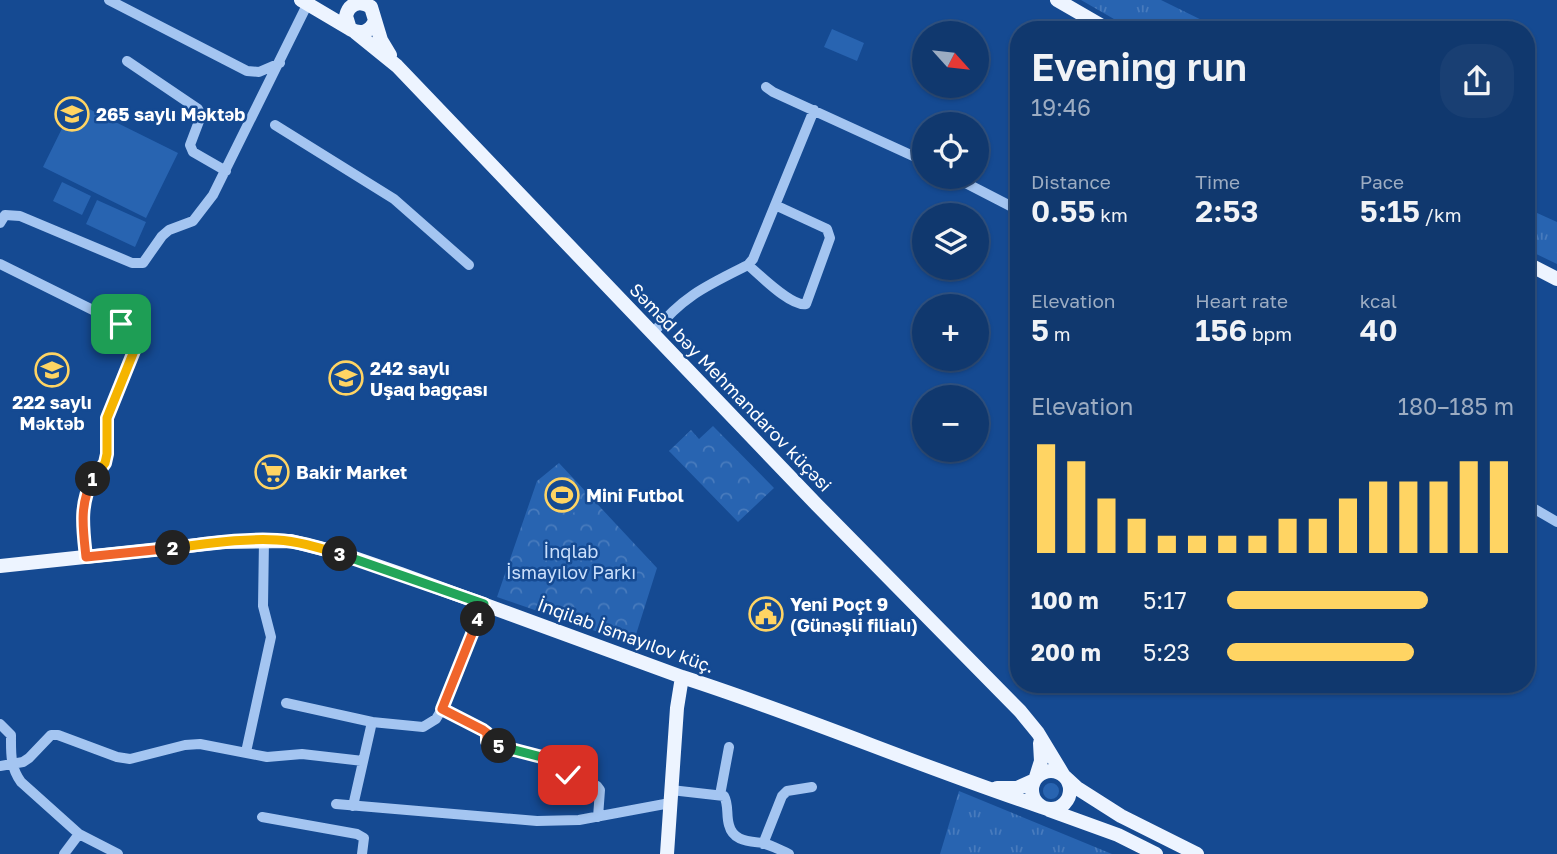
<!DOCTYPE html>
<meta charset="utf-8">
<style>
:root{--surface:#10386e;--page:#193f73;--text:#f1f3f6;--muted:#9cacc2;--line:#305281;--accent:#ffd463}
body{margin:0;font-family:"Golos Text",sans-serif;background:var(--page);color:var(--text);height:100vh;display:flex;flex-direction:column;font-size:26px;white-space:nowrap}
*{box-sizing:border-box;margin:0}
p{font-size:23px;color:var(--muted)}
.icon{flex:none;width:38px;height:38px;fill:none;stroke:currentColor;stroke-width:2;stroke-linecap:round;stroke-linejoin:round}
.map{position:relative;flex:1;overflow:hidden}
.side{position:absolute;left:1010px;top:21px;width:525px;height:672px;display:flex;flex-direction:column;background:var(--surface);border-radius:28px;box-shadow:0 2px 5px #0004,0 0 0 2px var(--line)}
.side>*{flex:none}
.needle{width:46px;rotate:117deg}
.buttons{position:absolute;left:912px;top:21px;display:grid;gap:14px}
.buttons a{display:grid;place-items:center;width:77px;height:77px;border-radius:50%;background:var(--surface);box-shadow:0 2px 5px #0004,0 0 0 2px var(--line);font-size:35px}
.pin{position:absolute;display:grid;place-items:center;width:60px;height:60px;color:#fff;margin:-30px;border-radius:14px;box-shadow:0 4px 10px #0006}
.km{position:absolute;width:35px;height:35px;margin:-18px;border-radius:50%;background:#222;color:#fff;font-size:19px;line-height:35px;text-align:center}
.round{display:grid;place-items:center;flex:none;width:74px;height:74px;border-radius:28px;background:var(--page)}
.headline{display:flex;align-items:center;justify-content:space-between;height:119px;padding:0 21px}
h1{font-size:38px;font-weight:600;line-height:52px}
.metrics{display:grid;grid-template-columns:repeat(3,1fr);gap:10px;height:119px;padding:7px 21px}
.metrics div{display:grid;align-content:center}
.metrics b{font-size:30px;font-weight:600}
.metrics small{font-size:19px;font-weight:400}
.metrics p{font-size:19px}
.chart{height:196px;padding:14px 21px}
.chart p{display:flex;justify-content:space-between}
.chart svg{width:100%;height:126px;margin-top:7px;stroke:var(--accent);stroke-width:6}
ul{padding:0 21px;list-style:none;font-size:23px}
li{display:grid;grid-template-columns:112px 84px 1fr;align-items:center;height:52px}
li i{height:18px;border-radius:9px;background:var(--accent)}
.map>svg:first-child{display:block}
</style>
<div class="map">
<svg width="1557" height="854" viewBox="0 0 1557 854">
<defs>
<pattern id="grass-tufts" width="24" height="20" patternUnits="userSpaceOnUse" patternTransform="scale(1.75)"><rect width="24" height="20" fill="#2864b1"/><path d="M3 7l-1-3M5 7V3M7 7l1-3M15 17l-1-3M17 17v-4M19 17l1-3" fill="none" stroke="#487bbd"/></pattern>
<pattern id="forest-crowns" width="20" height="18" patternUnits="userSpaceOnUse" patternTransform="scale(1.75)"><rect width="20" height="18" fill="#2864b1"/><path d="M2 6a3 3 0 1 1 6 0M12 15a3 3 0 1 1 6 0" fill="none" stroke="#487bbd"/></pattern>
</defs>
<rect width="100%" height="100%" fill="#154a92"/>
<path fill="url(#grass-tufts)" d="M1081,0H1161L1222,30H1133Z
M1526,208L1557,222V264L1526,249Z
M1043 791a8 8 0 1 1 16 0a8 8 0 1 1-16 0Z
M959,791L1112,854H940Z"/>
<path fill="url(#forest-crowns)" d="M713,426L774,488L738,522L669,451L691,430L699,439Z
M559,463L657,568L633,644L497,597L537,481Z"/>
<path fill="#2864b1" d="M832,29L864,43L857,61L824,47Z
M75,102L178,153L146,218L43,167Z
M62,182L91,196L82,215L53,201Z
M97,200L146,222L135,247L86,224Z
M556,474L582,504L569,517L542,486Z"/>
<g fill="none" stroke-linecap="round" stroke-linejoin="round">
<path stroke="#a4c5f1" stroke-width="10" d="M109,0L247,71L259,72L280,63
M127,61L198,109L201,116L190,145L193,152L226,171
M766,87L773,92L924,161
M275,125L394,199L469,265
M954,177L1018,210
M0,223L5,215L20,216L132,263H143L162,236L169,230L193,221L213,195L308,3
M0,264L121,324C132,332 135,338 134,351L108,418L107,454L105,463L85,497L82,508L86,557
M748,265C760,275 791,307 806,304L830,238L827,229L775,205
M653,333C683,296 706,286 748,265L753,259L814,110
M1526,504L1557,522
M286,703L372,722L423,727L436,719L442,709L484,604
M442,709L483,730L487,733V741L491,744L565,763L569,767L568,775L597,786L600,790L598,817
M0,724L11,735C11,753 10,767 21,782L79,834L118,854
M246,752L271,637L263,606L264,540
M0,766L23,762L29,758L51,735H58L117,757L130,759L185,745L200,744L267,757L302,754L363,761
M671,790L724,796C729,805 726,815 729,825C733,841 748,841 762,843C771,845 780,850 789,854
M720,795L729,747
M336,804L537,821L579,820L670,803
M353,806L372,722
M262,817L357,834L364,838L362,854
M763,844L782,796L787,791L812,787
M64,854L79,834"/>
<path stroke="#edf4ff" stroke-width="14" d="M301,0L350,29
M1057,0L1109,30
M375,21C370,32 361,35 350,29L346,16C349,3 360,0 371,7L381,40L390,55
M355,32L397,66L817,505L1020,711L1038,733L1064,776L1077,788L1121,816L1197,854
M1526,263L1557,279
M0,566L225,542L291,541L346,555L401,574L682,677C804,716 921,767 1042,807
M1032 790a19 19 0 1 1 38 0a19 19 0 1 1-38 0Z
M997,788H1017L1035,780L1041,761L1040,743
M1049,810L1118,835L1156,854
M667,854L677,708L682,677"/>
</g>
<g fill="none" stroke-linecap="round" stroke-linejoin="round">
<defs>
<path id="split-1" d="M93,479L105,463L107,454V418L134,351C135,338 132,332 121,324"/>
<path id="split-2" d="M93,479C79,504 83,529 86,557L173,548"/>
<path id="split-3" d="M173,548C207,544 242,538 277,540C298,541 320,548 340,554"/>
<path id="split-4" d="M340,554L484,604L478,619"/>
<path id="split-5" d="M478,619L442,709L483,730L487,733V741L499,746"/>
<path id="split-6" d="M499,746L565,763L569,767L568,775"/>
</defs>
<use href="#split-1" stroke="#fff" stroke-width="14"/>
<use href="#split-2" stroke="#fff" stroke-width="14"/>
<use href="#split-3" stroke="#fff" stroke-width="14"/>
<use href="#split-4" stroke="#fff" stroke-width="14"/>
<use href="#split-5" stroke="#fff" stroke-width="14"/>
<use href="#split-6" stroke="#fff" stroke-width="14"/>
<use href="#split-1" stroke="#f5b400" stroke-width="9"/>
<use href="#split-2" stroke="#f0652b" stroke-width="9"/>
<use href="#split-3" stroke="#f5b400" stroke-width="9"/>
<use href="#split-4" stroke="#22a559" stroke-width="9"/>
<use href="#split-5" stroke="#f0652b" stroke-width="9"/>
<use href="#split-6" stroke="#22a559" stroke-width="9"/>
</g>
<defs>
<symbol id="school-ring" viewBox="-11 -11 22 22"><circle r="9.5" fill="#154a92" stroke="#ffd463" stroke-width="1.5"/><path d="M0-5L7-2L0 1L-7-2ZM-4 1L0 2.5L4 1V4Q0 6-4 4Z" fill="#ffd463"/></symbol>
<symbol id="supermarket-ring" viewBox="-11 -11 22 22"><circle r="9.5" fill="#154a92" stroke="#ffd463" stroke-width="1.5"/><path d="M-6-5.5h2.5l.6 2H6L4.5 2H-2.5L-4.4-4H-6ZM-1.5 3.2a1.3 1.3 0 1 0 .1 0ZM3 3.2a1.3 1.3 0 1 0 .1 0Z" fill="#ffd463"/></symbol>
<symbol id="stadium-ring" viewBox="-11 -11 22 22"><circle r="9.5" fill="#154a92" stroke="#ffd463" stroke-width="1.5"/><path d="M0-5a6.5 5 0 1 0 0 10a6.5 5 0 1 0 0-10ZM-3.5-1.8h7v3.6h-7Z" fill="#ffd463"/></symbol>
<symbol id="civic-ring" viewBox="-11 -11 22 22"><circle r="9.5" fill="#154a92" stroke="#ffd463" stroke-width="1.5"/><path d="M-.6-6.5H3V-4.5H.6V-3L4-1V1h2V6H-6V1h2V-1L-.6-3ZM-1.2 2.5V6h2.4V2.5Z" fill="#ffd463"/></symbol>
</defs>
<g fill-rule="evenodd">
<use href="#school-ring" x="53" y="95" width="38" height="38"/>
<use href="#school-ring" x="33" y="351" width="38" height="38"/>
<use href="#school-ring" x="327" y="359" width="38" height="38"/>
<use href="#supermarket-ring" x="253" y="453" width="38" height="38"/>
<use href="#stadium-ring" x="543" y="476" width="38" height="38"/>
<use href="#civic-ring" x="747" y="595" width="38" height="38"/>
</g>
<g text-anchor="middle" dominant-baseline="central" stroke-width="5" stroke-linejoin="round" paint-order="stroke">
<g font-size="18" font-weight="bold" fill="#fff" stroke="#154a92" text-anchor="start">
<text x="96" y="114">265 saylı Məktəb</text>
<text x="370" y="368">242 saylı<tspan x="370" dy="21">Uşaq bağçası</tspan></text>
<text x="52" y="402" text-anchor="middle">222 saylı<tspan x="52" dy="21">Məktəb</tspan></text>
<text x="296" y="472">Bakir Market</text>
<text x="586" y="495">Mini Futbol</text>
<text x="790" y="604">Yeni Poçt 9<tspan x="790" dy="21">(Günəşli filialı)</tspan></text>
</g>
<g font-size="18" fill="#fff" stroke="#154a92">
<text transform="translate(731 387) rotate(46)">Səməd bəy Mehmandarov küçəsi</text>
<text transform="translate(626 635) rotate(20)">İnqilab İsmayılov küç.</text>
</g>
<g font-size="18" fill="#cbe0fc" stroke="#154a92">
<text x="571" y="551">İnqlab<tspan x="571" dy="21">İsmayılov Parkı</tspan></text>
</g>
</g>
</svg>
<div class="buttons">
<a><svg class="needle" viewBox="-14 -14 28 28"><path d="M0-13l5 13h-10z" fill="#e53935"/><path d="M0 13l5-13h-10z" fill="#9cacc2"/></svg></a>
<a><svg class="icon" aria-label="locate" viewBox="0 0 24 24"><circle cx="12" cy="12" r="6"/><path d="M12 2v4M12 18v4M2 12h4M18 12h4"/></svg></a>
<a><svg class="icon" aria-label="layers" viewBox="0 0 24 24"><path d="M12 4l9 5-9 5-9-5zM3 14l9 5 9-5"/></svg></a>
<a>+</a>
<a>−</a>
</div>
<div class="pin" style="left:121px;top:324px;background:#1e9e55"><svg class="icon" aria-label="arrive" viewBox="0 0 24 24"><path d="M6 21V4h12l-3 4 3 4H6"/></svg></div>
<div class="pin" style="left:568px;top:775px;background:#d93025"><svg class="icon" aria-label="check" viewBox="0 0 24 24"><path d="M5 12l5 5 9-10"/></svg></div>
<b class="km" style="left:93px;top:479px">1</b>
<b class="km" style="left:173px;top:548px">2</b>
<b class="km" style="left:340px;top:554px">3</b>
<b class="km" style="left:478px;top:619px">4</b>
<b class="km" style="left:499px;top:746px">5</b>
<section class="side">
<div class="headline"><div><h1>Evening run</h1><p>19:46</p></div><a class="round"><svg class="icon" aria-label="share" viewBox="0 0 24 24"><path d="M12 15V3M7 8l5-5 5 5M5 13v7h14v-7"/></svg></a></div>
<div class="metrics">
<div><p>Distance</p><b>0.55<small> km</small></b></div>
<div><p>Time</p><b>2:53</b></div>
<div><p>Pace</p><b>5:15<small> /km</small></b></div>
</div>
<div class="metrics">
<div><p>Elevation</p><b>5<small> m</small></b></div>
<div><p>Heart rate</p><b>156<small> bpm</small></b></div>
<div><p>kcal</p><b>40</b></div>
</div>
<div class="chart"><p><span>Elevation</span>180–185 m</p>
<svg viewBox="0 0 160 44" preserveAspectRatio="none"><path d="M5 44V6M15 44V12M25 44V25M35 44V32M45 44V38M55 44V38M65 44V38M75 44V38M85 44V32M95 44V32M105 44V25M115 44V19M125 44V19M135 44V19M145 44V12M155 44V12"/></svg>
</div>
<ul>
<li><b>100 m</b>5:17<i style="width:70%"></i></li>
<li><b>200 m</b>5:23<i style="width:65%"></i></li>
</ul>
</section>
</div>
